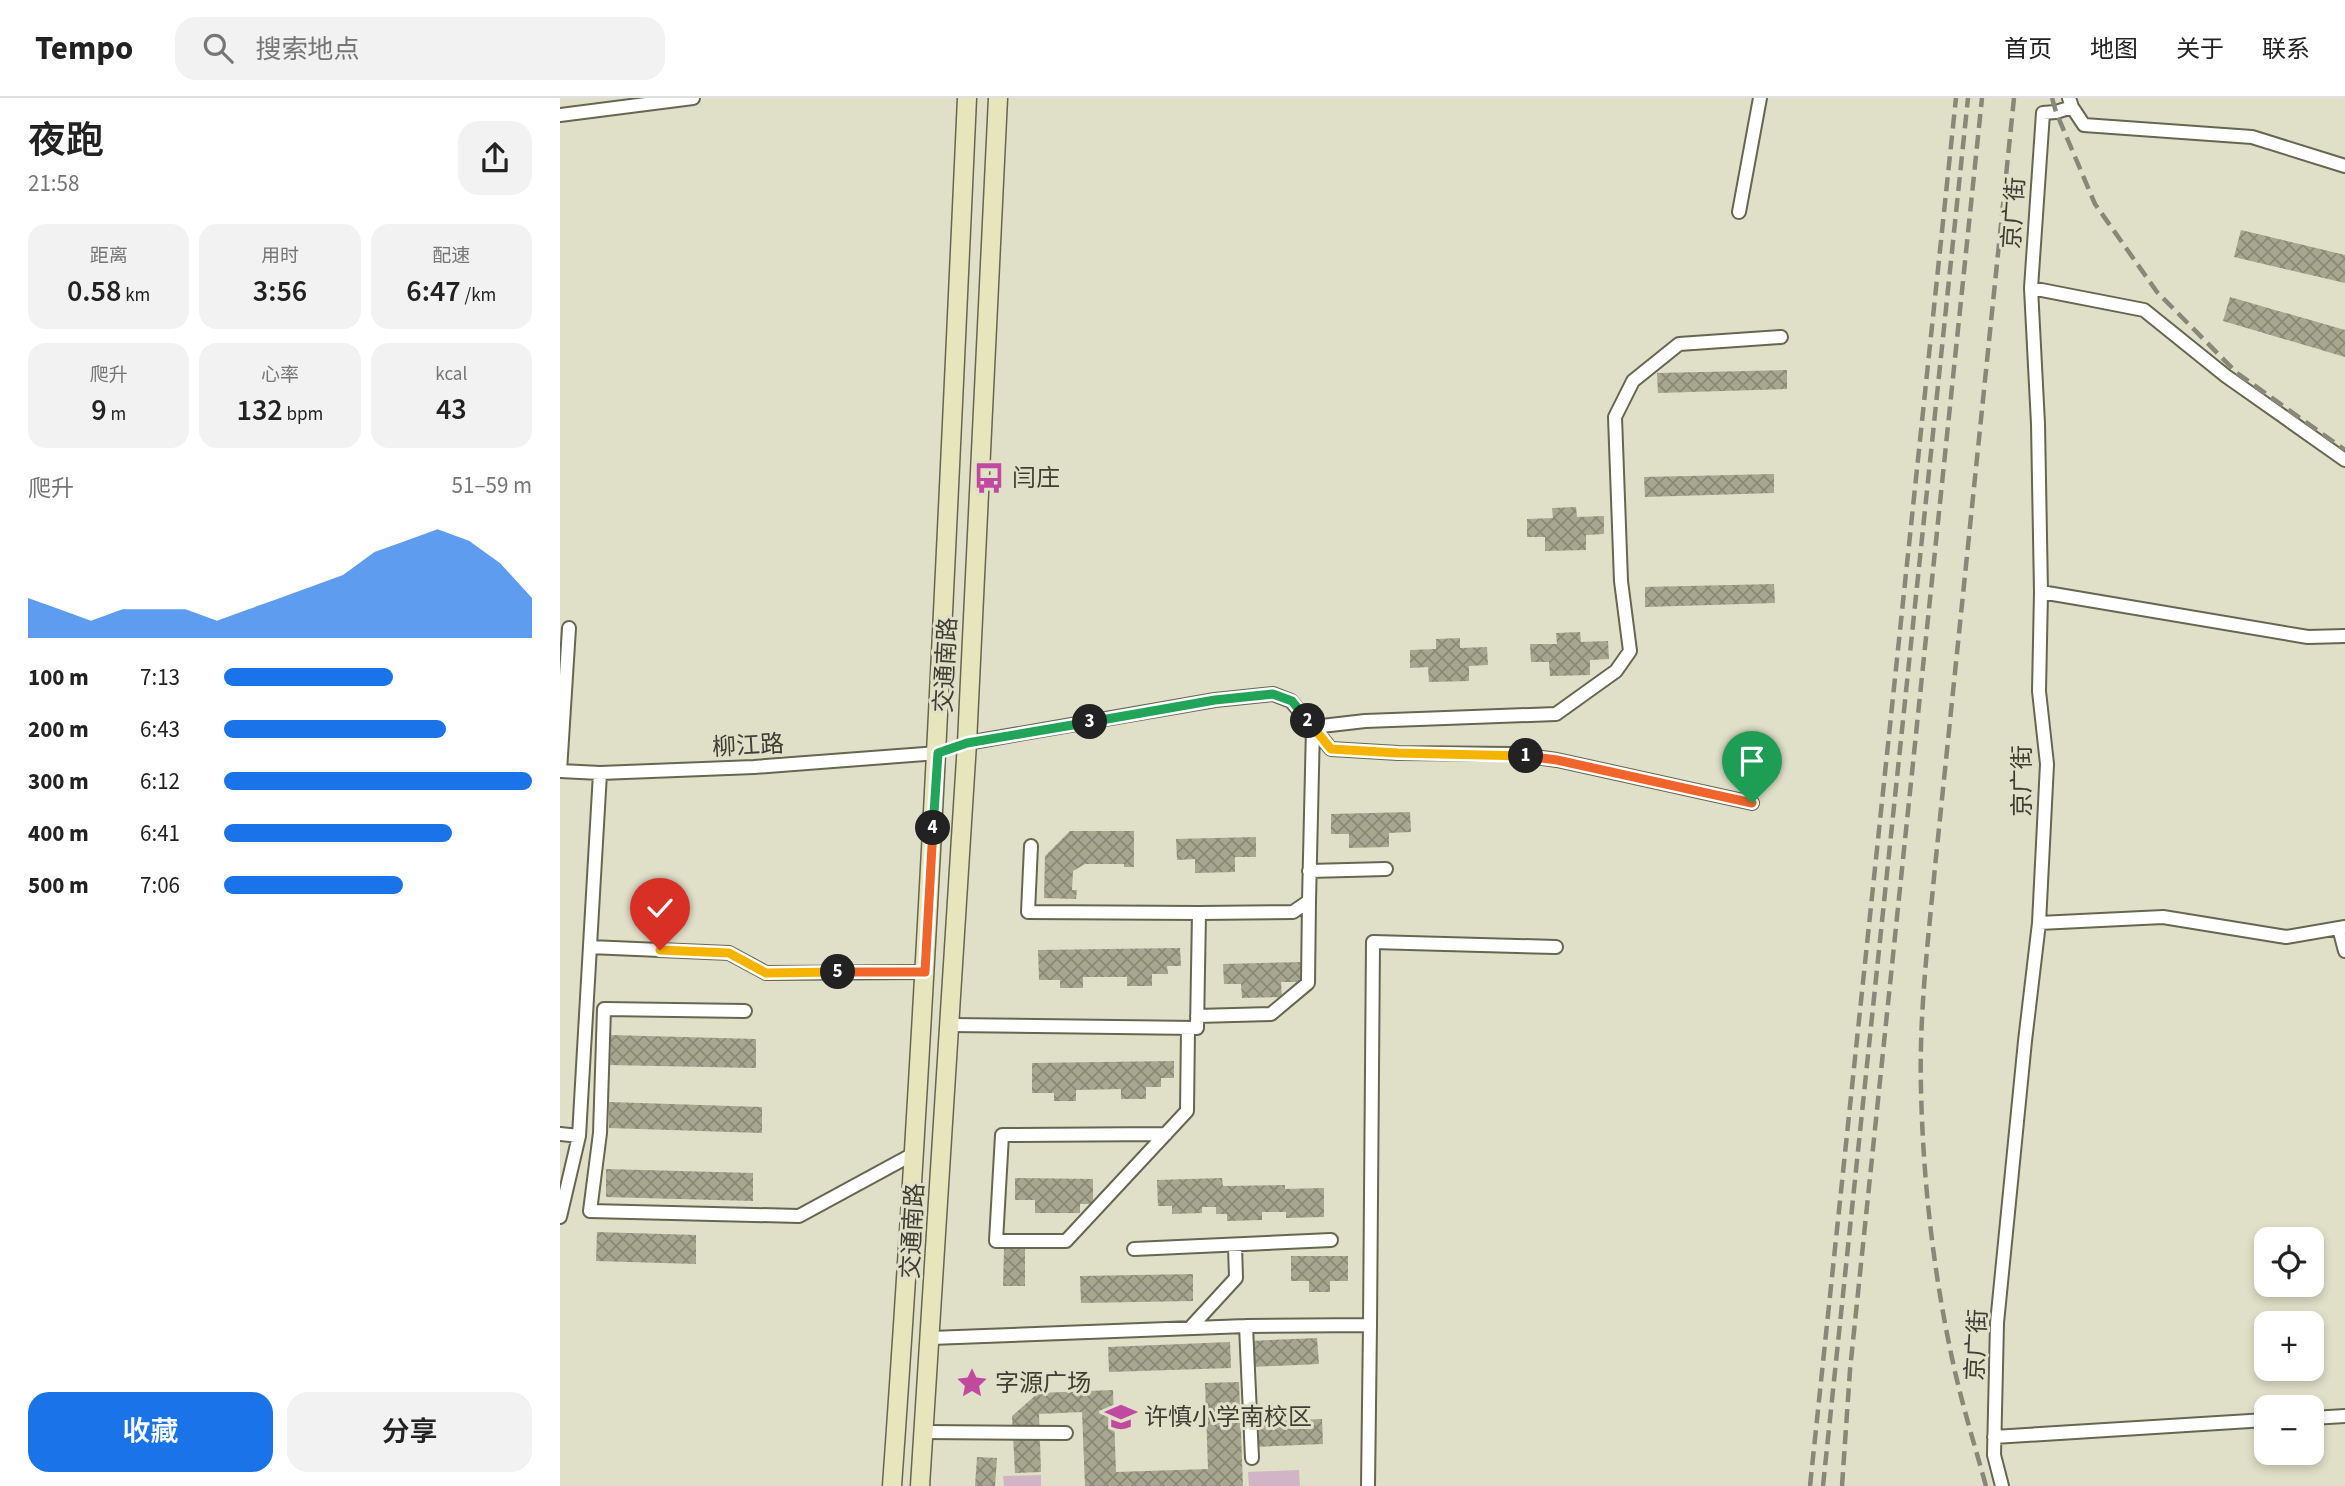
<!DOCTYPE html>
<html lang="zh">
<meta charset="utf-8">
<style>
:root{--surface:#fff;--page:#f2f2f2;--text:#222;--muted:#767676;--line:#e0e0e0;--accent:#1a73e8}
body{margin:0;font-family:"Source Sans 3","Noto Sans SC",sans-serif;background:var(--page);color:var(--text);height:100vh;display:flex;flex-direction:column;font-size:26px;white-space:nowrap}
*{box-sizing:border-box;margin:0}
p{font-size:23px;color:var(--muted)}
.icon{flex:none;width:38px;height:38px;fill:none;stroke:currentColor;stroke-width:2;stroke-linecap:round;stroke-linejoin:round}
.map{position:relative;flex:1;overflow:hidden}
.details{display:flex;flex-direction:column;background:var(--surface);width:560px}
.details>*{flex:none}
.buttons{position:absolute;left:1694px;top:1129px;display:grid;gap:14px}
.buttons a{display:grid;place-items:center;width:70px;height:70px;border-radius:14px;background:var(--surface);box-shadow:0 4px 10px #0003;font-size:35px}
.pin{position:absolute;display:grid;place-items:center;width:60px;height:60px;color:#fff;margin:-72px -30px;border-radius:50% 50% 50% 0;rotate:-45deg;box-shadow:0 0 7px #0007}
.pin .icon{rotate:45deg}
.km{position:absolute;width:35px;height:35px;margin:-18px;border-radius:50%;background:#222;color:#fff;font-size:19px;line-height:35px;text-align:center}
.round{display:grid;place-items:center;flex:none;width:74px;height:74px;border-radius:21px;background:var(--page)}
.summary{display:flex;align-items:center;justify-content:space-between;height:119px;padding:0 28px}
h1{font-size:38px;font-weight:600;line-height:52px}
.metrics{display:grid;grid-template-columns:repeat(3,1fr);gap:10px;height:119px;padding:7px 28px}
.metrics div{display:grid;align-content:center;border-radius:18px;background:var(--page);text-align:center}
.metrics b{font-size:30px;font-weight:600}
.metrics small{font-size:19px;font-weight:400}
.metrics p{font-size:19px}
.chart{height:196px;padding:14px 28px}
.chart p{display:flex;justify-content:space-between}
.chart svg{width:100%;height:126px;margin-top:7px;fill:var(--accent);opacity:.7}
.cta{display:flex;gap:14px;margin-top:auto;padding:14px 28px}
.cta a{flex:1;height:80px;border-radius:21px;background:var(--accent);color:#fff;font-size:28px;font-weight:600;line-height:80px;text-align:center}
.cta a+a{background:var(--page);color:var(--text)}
ul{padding:0 28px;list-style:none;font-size:23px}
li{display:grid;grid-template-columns:112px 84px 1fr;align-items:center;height:52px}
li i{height:18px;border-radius:9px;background:var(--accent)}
header{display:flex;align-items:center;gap:42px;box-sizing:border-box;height:98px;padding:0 35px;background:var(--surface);border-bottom:2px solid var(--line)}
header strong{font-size:33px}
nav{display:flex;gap:38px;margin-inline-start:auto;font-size:24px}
.search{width:490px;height:63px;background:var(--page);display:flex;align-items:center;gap:18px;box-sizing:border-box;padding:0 24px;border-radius:21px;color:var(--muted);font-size:26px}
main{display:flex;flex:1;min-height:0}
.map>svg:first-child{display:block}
</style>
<header>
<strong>Tempo</strong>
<div class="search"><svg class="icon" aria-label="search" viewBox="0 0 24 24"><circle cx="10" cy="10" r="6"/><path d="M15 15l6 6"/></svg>搜索地点</div>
<nav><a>首页</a><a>地图</a><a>关于</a><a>联系</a></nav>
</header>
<main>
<section class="details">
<div class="summary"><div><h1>夜跑</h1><p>21:58</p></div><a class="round"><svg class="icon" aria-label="share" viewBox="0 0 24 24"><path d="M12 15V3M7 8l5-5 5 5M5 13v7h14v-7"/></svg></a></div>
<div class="metrics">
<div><p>距离</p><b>0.58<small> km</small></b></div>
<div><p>用时</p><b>3:56</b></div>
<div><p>配速</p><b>6:47<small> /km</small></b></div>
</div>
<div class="metrics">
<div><p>爬升</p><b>9<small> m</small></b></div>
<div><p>心率</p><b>132<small> bpm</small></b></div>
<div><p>kcal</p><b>43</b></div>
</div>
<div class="chart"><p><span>爬升</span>51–59 m</p>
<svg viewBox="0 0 160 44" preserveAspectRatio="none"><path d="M0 44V30L10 34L20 38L30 34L40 34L50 34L60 38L70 34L80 30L90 26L100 22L110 14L120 10L130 6L140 10L150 18L160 30V44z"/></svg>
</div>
<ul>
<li><b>100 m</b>7:13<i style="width:55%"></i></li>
<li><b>200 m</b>6:43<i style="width:72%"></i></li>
<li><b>300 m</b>6:12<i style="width:100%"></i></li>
<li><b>400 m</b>6:41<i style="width:74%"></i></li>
<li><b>500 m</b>7:06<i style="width:58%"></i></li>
</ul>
<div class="cta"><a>收藏</a><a>分享</a></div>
</section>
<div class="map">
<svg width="1785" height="1388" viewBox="0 0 1785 1388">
<defs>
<pattern id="building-cross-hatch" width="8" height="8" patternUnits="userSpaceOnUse" patternTransform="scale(1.75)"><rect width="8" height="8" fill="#a7a790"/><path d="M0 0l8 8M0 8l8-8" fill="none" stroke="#898976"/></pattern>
</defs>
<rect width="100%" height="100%" fill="#e0e0c8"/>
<path fill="#d2b4c7" d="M739,1372L740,1388H689L688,1374Z
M481,1377V1388H444L443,1378Z"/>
<path fill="url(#building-cross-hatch)" d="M1681,132L1785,157V185L1674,159Z
M1670,199L1785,232V259L1663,223Z
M1227,272V291L1098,295L1097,275Z
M1214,376V395L1085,399L1084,379Z
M1016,409L1017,419L1044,418V436L1026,437V452L985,453V439H967V421L993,420L992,410Z
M1214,486L1215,505L1085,509V489Z
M1020,534L1021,544L1048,543L1049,561L1030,562V577L990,578L989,564H971L970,546H997L996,535Z
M900,540V550L927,549L928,567L909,568V583L869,584L868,569L850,570V552L876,551V541Z
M850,714L851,734L829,735V749L789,750V736H771V716Z
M510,733H574V769H564V766H525L513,773L512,792H517L516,801L484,800L485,758Z
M696,739V759H675V774L635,775V761L617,762L616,741Z
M620,850L621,868H607L608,876H592V888H567V879H523V890H500V882H479L478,852Z
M743,864V884H721L722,899L682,900L681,886H664L663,866Z
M51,937L196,941V970L50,967Z
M614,963V980H601V989H586V1001H561V991L516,992V1003H494V995H472V965Z
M49,1004L202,1009V1035L49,1030Z
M46,1071L193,1075V1103L46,1099Z
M455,1080L533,1081V1106H520V1115H475V1102H455Z
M662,1080L663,1088L725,1087V1091L764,1090V1119L726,1120V1114H702V1122L667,1123V1116H656V1109H642V1115L612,1116V1108H598L597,1082Z
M37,1134L136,1137V1166L36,1163Z
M444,1151H465V1188H443Z
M731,1158H788V1183H770V1194H749V1183H731Z
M633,1176V1203L521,1205L520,1178Z
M757,1240L759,1266L692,1269L690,1243Z
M670,1244L671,1270L549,1274L548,1249Z
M679,1284L683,1388H525L522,1314L479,1316L481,1374L455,1375L452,1318L478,1295L553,1292L556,1374L648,1371L645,1285Z
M762,1321L763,1346L696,1349L695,1324Z
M417,1359L437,1360L435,1388H415Z"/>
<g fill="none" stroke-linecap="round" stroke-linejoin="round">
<defs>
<path id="street" d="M1512,9L1524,27L1692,39L1785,68
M0,17L133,0
M1179,114L1200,0
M1471,190L1584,212L1666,278L1785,362
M1481,494L1748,539L1785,538
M407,645L655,602L713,596L731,603L771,651L838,655L954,656L997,662L1192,705
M0,673L40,675L194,669L378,655
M0,673L9,530
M471,748L468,814L639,815
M749,773L826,771
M1479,825L1603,819L1726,839L1785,829
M1779,830L1785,853
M30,849L169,855L206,875L365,874
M185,913L44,911L40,1035L30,1113L239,1118L355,1055
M637,918L711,916L748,885L749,803
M390,927L637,930L639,815L733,814L749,803L753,629L805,623L996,616L1056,573L1070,553L1061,483L1055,319L1073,283L1119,246L1221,239
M0,1036L19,1038
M606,1036L442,1037L436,1143H506L627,1013L628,930
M0,1119L19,1038L40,675
M574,1151L771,1142
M810,1227L813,844L996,849
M686,1228L692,1360
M630,1230L676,1180L675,1148
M371,1240L686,1228L810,1227L808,1388
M1752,1320L1785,1318
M364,1334L506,1335
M1434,1339L1706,1322
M1442,1388L1434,1357L1437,1225L1465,943L1479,825L1487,666L1479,593L1481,494L1478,326L1471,190L1483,15L1496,14L1512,9L1509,0"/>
<path id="secondary" d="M332,1388C365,926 386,463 407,0
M360,1388L407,645L438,0"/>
</defs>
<use href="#street" stroke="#666651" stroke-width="16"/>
<use href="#secondary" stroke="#666651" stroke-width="21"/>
<use href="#street" stroke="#fff" stroke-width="12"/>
<use href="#secondary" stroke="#e6e5bb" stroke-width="18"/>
<path stroke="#888878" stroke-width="4.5" stroke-dasharray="14 7" stroke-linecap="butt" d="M1492,0L1496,14L1535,106L1597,194L1677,275L1785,352
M1250,1388L1396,0
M1263,1388L1408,0
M1282,1388L1290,1272L1422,0
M1426,1388C1414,1345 1401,1303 1392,1260C1373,1172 1363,1081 1361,991C1359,917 1368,843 1375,769L1454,0"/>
</g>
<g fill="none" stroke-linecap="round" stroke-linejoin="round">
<defs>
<path id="split-1" d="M966,658L997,662L1192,705"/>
<path id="split-2" d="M748,623L771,651L838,655L966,658"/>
<path id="split-3" d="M530,624L655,602L713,596L732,603L748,623"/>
<path id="split-4" d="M373,730L378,655L407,645L530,624"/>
<path id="split-5" d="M278,874H365L373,730"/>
<path id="split-6" d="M100,852L169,855L206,875L278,874"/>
</defs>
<use href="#split-1" stroke="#fff" stroke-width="14"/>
<use href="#split-2" stroke="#fff" stroke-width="14"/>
<use href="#split-3" stroke="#fff" stroke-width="14"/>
<use href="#split-4" stroke="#fff" stroke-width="14"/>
<use href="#split-5" stroke="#fff" stroke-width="14"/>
<use href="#split-6" stroke="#fff" stroke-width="14"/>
<use href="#split-1" stroke="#f0652b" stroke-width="9"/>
<use href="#split-2" stroke="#f5b400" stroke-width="9"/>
<use href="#split-3" stroke="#22a559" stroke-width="9"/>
<use href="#split-4" stroke="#22a559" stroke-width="9"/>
<use href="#split-5" stroke="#f0652b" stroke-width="9"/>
<use href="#split-6" stroke="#f5b400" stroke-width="9"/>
</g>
<defs>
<symbol id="bus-bare" viewBox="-9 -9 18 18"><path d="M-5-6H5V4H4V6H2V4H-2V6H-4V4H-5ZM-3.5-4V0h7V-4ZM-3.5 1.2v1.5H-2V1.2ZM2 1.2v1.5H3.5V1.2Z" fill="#c1499e" stroke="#e0e0c8" stroke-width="2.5" paint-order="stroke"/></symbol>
<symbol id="sight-bare" viewBox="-9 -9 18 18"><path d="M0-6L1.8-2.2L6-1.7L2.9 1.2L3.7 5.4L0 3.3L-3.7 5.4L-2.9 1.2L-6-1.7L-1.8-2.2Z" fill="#c1499e" stroke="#e0e0c8" stroke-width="2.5" paint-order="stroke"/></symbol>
<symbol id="school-bare" viewBox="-9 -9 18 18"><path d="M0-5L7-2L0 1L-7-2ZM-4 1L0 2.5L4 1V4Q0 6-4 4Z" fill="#c1499e" stroke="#e0e0c8" stroke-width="2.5" paint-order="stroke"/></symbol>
</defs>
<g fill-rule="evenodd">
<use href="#bus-bare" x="407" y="358" width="44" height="44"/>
<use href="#sight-bare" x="390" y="1263" width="44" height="44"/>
<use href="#school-bare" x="539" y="1297" width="44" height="44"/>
</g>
<g text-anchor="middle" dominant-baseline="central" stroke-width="6" stroke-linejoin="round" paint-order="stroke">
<g font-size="24" fill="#3e3e34" stroke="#e0e0c8">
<text transform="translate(1454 115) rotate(-86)">京广街</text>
<text transform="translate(386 567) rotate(-87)">交通南路</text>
<text transform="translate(188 648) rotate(-3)">柳江路</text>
<text transform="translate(1462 683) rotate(-90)">京广街</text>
<text transform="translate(353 1133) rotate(-87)">交通南路</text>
<text transform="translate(1417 1247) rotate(-87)">京广街</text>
</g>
<g font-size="24" fill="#3e3e34" stroke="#e0e0c8" text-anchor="start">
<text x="452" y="380">闫庄</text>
<text x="435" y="1285">字源广场</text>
<text x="584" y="1319">许慎小学南校区</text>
</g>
</g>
</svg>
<div class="buttons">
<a><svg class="icon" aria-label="locate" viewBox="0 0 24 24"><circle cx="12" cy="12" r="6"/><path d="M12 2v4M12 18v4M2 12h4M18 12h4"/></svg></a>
<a>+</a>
<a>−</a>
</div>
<div class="pin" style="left:1192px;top:705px;background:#1e9e55"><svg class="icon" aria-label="arrive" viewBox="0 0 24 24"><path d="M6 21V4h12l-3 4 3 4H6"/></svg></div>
<div class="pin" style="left:100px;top:852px;background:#d93025"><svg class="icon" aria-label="check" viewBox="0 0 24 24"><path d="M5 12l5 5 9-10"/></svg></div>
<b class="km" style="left:966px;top:658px">1</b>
<b class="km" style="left:748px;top:623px">2</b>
<b class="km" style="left:530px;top:624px">3</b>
<b class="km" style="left:373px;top:730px">4</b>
<b class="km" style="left:278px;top:874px">5</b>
</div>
</main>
